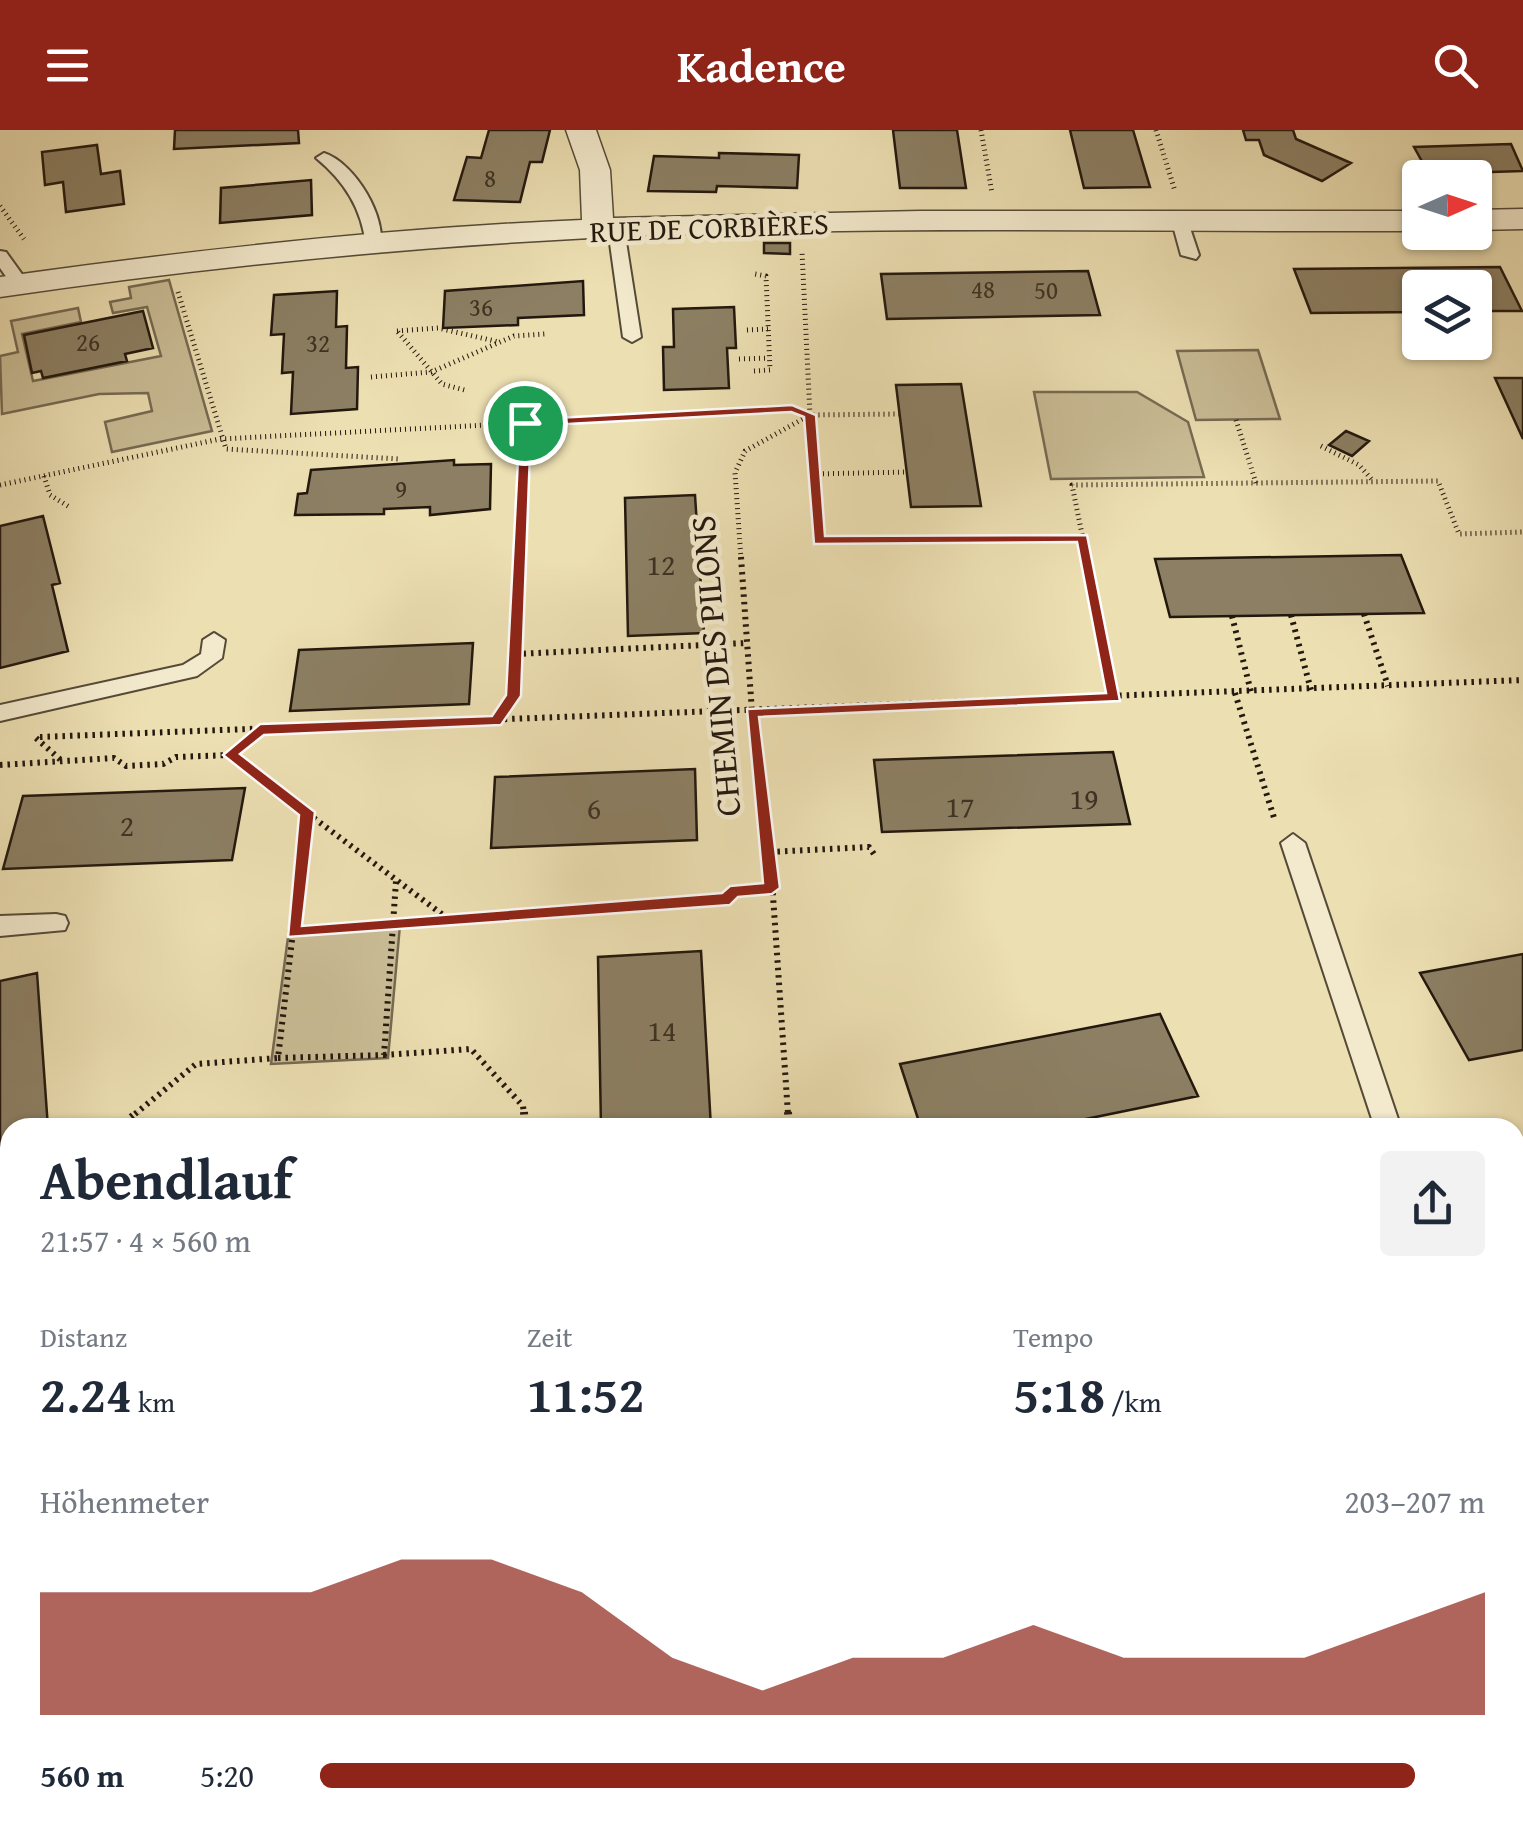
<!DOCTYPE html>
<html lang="de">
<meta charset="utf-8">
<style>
:root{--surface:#fff;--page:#f2f2f3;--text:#1f2937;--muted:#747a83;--accent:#8f2418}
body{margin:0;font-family:"Gentium Book Plus",serif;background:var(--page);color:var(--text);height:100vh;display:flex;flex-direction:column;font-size:38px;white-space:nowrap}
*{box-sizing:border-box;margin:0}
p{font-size:32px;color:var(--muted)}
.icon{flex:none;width:55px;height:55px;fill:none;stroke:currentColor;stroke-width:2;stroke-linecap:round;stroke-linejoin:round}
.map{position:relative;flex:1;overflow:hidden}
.panel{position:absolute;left:0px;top:988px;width:1525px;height:718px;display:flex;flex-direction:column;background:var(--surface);border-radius:30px 30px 0 0;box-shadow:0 2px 8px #0004}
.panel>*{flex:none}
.needle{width:65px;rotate:87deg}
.fabs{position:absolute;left:1402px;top:30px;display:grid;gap:20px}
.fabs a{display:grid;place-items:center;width:90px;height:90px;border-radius:10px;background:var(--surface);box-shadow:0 2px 8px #0004;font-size:50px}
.pin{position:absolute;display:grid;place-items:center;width:85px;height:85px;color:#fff;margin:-42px;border:5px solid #fff;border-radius:50%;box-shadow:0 2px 10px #0007}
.round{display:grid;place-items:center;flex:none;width:105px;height:105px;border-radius:10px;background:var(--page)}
.head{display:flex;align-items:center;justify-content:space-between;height:170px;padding:0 40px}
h1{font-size:55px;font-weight:700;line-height:75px}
.figures{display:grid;grid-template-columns:repeat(3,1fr);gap:15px;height:170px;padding:10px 40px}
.figures div{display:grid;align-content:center}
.figures b{font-size:50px;font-weight:700}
.figures small{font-size:28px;font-weight:400}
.figures p{font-size:28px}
.chart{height:280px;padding:20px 40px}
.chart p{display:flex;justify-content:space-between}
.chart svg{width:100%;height:180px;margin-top:10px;fill:var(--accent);opacity:.7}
ul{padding:0 40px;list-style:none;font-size:32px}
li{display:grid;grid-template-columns:160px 120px 1fr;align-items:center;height:75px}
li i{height:25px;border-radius:12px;background:var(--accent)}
header{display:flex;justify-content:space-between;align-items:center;height:130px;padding:0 40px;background:var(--accent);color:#fff;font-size:45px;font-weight:700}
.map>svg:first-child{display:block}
</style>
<header><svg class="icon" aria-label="menu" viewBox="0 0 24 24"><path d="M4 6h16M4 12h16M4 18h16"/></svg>Kadence<svg class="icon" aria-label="search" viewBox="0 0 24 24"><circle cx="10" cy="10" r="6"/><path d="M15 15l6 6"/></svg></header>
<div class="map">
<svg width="1523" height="1703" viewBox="0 0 1523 1703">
<rect width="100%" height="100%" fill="#ecdfb2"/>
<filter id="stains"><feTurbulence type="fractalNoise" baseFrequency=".002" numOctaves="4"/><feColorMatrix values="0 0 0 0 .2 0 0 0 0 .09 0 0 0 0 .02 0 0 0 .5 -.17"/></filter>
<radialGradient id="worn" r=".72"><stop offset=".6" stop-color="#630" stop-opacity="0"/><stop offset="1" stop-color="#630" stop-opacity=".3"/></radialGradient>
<path fill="#cabd96" stroke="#766a52" stroke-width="2.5" d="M169,150L212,301L112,322L105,292L152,281L148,263L99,264L2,284L0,226L18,222L11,191L78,178L81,192L22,204L33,251L161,226L147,177L113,183L110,172L131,168L129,157Z
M1258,220L1280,289L1196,290L1177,221Z
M1034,262H1137L1188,292L1204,347L1051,349Z
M400,795L388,928L271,934L289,800Z"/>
<path fill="#8c7f63" stroke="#23180e" stroke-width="2.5" d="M175,0H298L299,13L174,19Z
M489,0H550L542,32H530L520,72L454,70L467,27L481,28Z
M893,0H957L966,58H900Z
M1070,0H1133L1150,57L1084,58Z
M1243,0H1293L1296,9L1351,33L1322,51L1264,25L1259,10H1246Z
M1511,14L1523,41L1429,44L1414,17Z
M97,15L101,44L120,41L124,74L66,82L63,52L45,55L42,22Z
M719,23L799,25L797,58L717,56L716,62L648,61L654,26L719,28Z
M311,50L312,85L220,93L221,58Z
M764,113H790V124L764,123Z
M1500,137L1522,181H1475V158H1420V182L1311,183L1294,139Z
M1088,141L1100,185L887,189L881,144Z
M583,151L584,185L518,188V195L443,198L445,161Z
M337,161L336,197L347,196L346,238L358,237L357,279L291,284L293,242L282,243L284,204L271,205L274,165Z
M734,177L736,218H727L729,258L664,260L663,217H674L673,179Z
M143,181L153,218L125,224L127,231L43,248L41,241L32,243L24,205Z
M1495,248H1523V309Z
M961,254L981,376L911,377L896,255Z
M1346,301L1369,311L1352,326L1329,315Z
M454,330V335L491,334L490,379L430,385V377L384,379V384L295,385L298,364L307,363L311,340Z
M695,365L704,503L628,506L625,368Z
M43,386L60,453L52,455L68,521L0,538V396Z
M1401,425L1424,483L1170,487L1155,429Z
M473,513L469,574L290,581L299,520Z
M1113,622L1130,694L882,702L874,630Z
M695,639L697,710L491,718L495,647Z
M245,658L232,730L3,739L23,666Z
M701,821L711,998H601L598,827Z
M1523,824V920L1469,930L1420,843Z
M37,843L48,998H10V1051L0,1053V851Z
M1160,884L1198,966L1042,998H921L900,934Z
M178,1695H397L398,1703H178Z
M578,1695H770L772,1703H579Z
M1087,1695H1451L1416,1703H1089Z"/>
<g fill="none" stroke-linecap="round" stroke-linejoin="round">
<defs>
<path id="lane" d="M324,23C355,33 388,88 380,120L366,116C362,78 344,51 316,28Z
M1180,87L1188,92L1199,125L1196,129L1181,125L1172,92Z
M616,94L624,99L641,207L632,212L623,207L608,99Z
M0,121L6,122L29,154L26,158H14L0,138Z
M214,503L225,510L222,528L197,546L0,591V575L183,535L201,524L203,510Z
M1293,704L1305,713L1401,998H1375L1281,713Z
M56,784L65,786L68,793L65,800L0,806V786Z
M880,1695H914V1703H880Z"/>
<path id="street" d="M566,0H596L610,40L613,88L920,81H1420V101C1168,102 915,96 663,105C441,113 220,135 0,167V147C193,120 387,98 582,90L580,40Z
M1523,79V99L1475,100V80Z
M1523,1018V1062L1515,1064V1020Z
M10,1268V1322L0,1323V1269Z
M1515,1435L1523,1438V1513L1515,1510Z"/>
</defs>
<use href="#lane" stroke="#554a37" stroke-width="4"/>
<use href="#street" stroke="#554a37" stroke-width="3"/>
<path stroke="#23180e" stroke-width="5" stroke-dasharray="1 4" stroke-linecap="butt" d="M981,0L992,63
M1156,0L1175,61
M0,76L24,109
M178,162L226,319L399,329
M747,200L768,199
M397,201L438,198L499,212
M398,202L442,254L468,261
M739,229L769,228
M754,241L770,240L766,146L755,144
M371,247L431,242L514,206L545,204
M810,285L818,411L1083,408
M1236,290L1256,353
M1321,316L1359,335L1373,351
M813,344L907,342
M44,346L50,365L71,378
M0,355L220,309L792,279L810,285L900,284
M520,429L525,293
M741,429L735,343L745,321L810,285L802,122
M1087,429L1072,355L1438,351L1459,404L1523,402"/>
<path stroke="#23180e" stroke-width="6" stroke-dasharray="2.5 5" stroke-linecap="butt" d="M741,427L752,582L770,722L788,984
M1087,427L1115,567
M1364,484L1388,556
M1291,485L1311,560
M1232,486L1251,562
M516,524L746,513
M1235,563L1275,691
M496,591L514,566L520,427
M40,607L1523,550
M36,608L63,632
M230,625L451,791L730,769V762L772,758
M0,635L114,628L126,636L163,634L176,627L230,625L260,599
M770,722L869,717L876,727
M293,803L451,791
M384,925L471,919L523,976L524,984
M278,928L384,925L396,751
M135,984L196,934L278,928L307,684"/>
<path stroke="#23180e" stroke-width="8" stroke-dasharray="2.5 6" stroke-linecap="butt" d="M524,982L525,998
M788,982L789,998
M118,998L138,982"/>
<use href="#lane" fill="#f3eacd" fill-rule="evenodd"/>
<use href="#street" fill="#f3eacd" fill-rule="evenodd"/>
</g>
<path fill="#8f2418" stroke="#fff" stroke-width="2.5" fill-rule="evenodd" d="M792,275L816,285L825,406L1087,405L1120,571L759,587L780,758L772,764L738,767L730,775L288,807L299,685L223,625L260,594L492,586L506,565L520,290ZM791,282L804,287L814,414L1077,412L1106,563L747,579L763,753L730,756L722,763L302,796L315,682L240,624L264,605L501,595L521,566L531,296Z"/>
<g text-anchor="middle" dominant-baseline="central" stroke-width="9" stroke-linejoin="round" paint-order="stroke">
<g font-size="25" fill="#3d3223">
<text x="490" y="48">8</text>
<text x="983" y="159">48</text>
<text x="1046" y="160">50</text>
<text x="481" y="177">36</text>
<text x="88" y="212">26</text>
<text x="318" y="213">32</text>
<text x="401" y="359">9</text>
</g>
<g font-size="30" fill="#23180e" stroke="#f3eacd">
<text transform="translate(709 97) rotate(-2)">RUE DE CORBIÈRES</text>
</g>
<g font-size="30" fill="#3d3223">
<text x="661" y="434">12</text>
<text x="1084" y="668">19</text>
<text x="960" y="676">17</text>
<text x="594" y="678">6</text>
<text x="127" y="695">2</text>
<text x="662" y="900">14</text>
</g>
<g font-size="35" fill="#23180e" stroke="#f3eacd">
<text transform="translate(715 536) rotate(-95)">CHEMIN DES PILONS</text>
</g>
</g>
<rect width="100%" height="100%" filter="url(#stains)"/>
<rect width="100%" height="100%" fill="url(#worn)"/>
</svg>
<div class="fabs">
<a><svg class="needle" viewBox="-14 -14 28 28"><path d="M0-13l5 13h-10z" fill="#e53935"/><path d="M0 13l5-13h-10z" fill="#747a83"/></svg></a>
<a><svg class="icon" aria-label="layers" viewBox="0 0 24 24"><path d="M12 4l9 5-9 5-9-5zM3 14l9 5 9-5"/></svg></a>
</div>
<div class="pin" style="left:525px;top:293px;background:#1e9e55"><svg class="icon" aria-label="arrive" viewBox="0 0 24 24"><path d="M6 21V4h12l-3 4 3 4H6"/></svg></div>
<section class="panel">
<div class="head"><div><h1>Abendlauf</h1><p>21:57 · 4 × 560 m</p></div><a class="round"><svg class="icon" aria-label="share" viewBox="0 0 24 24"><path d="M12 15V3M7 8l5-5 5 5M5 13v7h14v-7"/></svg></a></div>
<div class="figures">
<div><p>Distanz</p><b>2.24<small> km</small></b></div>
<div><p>Zeit</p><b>11:52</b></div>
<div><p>Tempo</p><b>5:18<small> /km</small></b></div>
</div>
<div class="chart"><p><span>Höhenmeter</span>203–207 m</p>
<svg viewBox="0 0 160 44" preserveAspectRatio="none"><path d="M0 44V14L10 14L20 14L30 14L40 6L50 6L60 14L70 30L80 38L90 30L100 30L110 22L120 30L130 30L140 30L150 22L160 14V44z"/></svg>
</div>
<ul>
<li><b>560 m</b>5:20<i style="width:94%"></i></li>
</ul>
</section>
</div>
